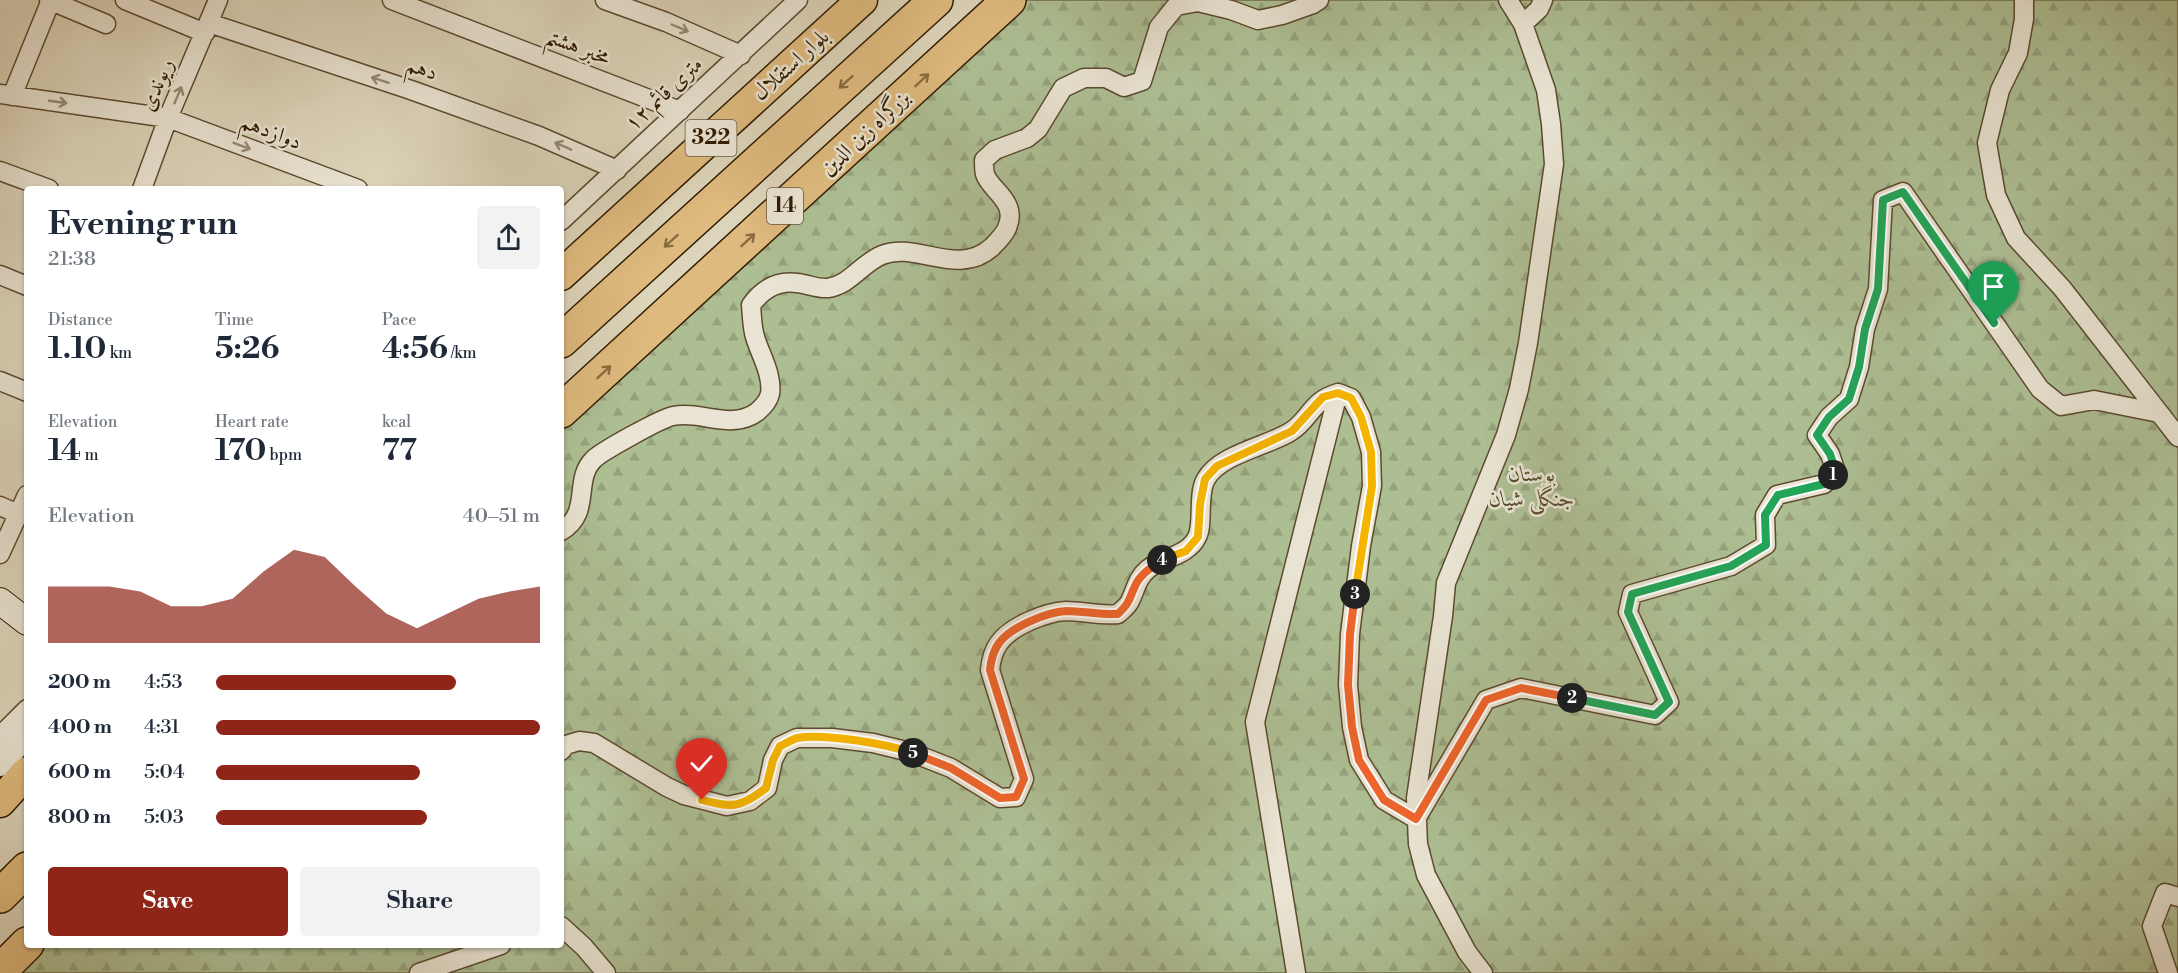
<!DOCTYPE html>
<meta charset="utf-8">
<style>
:root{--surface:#fff;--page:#f2f2f3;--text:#1f2937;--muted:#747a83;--accent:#8f2418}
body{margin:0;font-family:"Libre Bodoni",Amiri,serif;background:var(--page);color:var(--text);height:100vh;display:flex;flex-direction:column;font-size:22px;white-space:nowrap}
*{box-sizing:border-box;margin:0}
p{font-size:20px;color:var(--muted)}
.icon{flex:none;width:33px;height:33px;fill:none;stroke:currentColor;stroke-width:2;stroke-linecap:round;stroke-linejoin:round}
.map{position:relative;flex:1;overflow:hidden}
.sheet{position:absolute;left:24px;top:186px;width:540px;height:762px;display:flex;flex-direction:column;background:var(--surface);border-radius:6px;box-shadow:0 2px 4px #0004}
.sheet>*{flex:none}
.pin{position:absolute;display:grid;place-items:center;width:51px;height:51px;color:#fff;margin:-62px -26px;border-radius:50% 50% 50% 0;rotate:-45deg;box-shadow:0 0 6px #0007}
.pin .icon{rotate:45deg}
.km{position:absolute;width:30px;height:30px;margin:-15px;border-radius:50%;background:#222;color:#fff;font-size:16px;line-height:30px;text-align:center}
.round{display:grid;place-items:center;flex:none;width:63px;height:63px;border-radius:6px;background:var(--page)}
.overview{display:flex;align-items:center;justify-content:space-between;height:102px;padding:0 24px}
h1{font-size:33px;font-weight:800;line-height:45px}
.figures{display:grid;grid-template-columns:repeat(3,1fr);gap:9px;height:102px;padding:6px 24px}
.figures div{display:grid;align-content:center}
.figures b{font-size:30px;font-weight:800}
.figures small{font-size:16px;font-weight:400}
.figures p{font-size:16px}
.chart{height:168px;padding:12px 24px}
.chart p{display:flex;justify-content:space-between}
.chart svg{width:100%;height:108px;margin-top:6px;fill:var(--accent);opacity:.7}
.action{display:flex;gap:12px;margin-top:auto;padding:12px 24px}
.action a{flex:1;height:69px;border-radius:6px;background:var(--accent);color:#fff;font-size:24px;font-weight:800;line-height:69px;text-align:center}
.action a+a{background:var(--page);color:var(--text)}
ul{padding:0 24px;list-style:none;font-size:20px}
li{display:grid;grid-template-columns:96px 72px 1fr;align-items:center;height:45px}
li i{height:15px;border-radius:8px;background:var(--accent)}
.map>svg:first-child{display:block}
</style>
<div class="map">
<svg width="2178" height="973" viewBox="0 0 2178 973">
<defs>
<pattern id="forest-firs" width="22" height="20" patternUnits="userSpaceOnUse" patternTransform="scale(1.5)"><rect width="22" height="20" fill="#adbe93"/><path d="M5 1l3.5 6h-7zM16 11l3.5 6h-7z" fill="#95a37d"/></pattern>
</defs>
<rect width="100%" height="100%" fill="#ddd5bb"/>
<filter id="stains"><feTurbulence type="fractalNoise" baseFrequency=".00333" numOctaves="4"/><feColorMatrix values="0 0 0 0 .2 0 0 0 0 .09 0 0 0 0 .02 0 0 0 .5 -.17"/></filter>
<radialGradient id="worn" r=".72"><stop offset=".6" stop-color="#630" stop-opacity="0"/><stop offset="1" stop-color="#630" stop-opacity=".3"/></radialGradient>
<path fill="url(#forest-firs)" stroke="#6f6d4a" stroke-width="1.5" d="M1001,0H2178V973H0L27,945H561V408Z"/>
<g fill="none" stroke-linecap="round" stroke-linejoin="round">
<defs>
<path id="street" d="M49,0L106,24
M125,0L205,33
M392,0L680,111
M605,0L666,22L741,55
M2024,0V19L2018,53L2000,90L1987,143L1996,195L2016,238L2062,288L2178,437
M209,23L411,90L539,136L617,170
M1523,24L1539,9L1543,0
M0,94L168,118L358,189
M12,96L51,0
M0,171L49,189
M142,189L168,118L218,0
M561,221L798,0
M0,275L27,286
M0,381L27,392
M0,506L18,514
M561,531C592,514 573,480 593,460C600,452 662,418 673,416C701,410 731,431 757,412C763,407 768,402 770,394C773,375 760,354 755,337C752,327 752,316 751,305C762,290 777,280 797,283C808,284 817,289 828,288C850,285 862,263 882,255C916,241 958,278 992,247C998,241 1006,233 1008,225C1017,201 989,189 985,174C984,170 984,164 984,160L995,150L1027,138L1038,129L1063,88L1084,78H1106L1124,87L1142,81L1159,27L1176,6L1198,2L1231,10L1258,20L1282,15L1313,4L1319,0
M0,554L27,495
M0,736L27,709
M561,751L566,745L579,741L594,743L667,787L684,795L727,806L750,801L767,788L773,760L780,746L797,738H832L873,743L910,752L951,768L1000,798L1016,797L1024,779L990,670C991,660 993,651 999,643C1011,626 1046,612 1066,611C1084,611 1100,616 1118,614C1122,610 1128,606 1130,601C1136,589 1137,578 1148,569C1163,557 1188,556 1197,537C1204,524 1197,494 1206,479C1219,455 1267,446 1290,432C1311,419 1310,401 1338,393L1351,398L1361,417L1371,452L1372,486L1361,546L1350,634L1348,685L1352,727L1359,760L1384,800L1416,819L1486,700L1521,688L1655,715L1669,702L1628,612L1632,594L1731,566L1766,545L1765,515L1777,495L1824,484L1836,472L1830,454L1817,435L1829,417L1849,399L1859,367L1865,329L1878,289L1883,200L1903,192L2040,389L2061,406L2094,400L2159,413
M561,926L584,947L606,973
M419,973L501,945
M1296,973L1255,722L1338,393
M1483,973L1467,952L1426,875L1418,844L1416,798L1443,616L1446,583L1506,435L1519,389L1528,343L1554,164L1551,124L1546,90L1523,24L1508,0
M2168,973L2152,926L2165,893L2178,897"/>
<path id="secondary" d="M0,601L27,622
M0,763L27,732"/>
<path id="primary" d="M561,275L862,0
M0,802L27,772"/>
<path id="highway" d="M561,341L936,0
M561,411L1009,0
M0,896L27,869
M0,971L27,944"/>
</defs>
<use href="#street" stroke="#5c4a2f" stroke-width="21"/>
<use href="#secondary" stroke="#311c00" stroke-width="28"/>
<use href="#primary" stroke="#311c00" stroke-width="33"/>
<use href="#highway" stroke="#311c00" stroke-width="36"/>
<use href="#street" stroke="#e9e4d3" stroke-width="18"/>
<use href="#secondary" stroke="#e9e4d3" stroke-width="26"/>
<use href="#primary" stroke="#deba7e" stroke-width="30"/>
<use href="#highway" stroke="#deba7e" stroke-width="33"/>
</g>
<defs><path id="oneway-shaft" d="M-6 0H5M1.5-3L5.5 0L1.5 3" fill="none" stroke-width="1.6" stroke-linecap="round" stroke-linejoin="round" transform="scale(1.5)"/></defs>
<g stroke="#968a74">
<use href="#oneway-shaft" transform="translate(680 28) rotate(23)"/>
<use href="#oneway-shaft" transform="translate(380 80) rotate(-162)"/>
<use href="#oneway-shaft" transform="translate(178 95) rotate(-67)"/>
<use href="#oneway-shaft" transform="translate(58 102) rotate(8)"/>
<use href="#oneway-shaft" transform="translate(242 146) rotate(21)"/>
<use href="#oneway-shaft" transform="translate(563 146) rotate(-156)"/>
</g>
<g stroke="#886b3f">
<use href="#oneway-shaft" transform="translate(922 80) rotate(-43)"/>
<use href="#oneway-shaft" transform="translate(846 82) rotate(138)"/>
<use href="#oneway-shaft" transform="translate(748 240) rotate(-43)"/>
<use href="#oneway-shaft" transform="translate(671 241) rotate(138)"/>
<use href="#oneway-shaft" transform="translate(604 372) rotate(-43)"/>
</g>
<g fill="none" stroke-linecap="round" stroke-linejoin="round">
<defs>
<path id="split-1" d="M1833,475L1836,472L1830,454L1817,435L1829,417L1849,399L1859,367L1865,329L1878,289L1883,200L1903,192L1994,323"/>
<path id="split-2" d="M1572,698L1655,715L1669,702L1628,612L1632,594L1731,566L1766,545L1765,515L1778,495L1824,484L1833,475"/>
<path id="split-3" d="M1355,594L1350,634L1348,685L1352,727L1359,760L1384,800L1416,819L1486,700L1521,688L1572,698"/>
<path id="split-4" d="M1162,560L1186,551L1198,537L1200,504L1205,479L1217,466L1292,431L1323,397L1338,393L1351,398L1361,417L1371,452L1372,486L1355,594"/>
<path id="split-5" d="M913,753L951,768L1000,798L1016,797L1024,779L990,670C991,660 993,651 999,643C1011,627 1047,612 1066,611C1084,611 1100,615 1118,614C1131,601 1128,601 1135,586C1140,574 1152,567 1162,560"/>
<path id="split-6" d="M702,800C733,808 740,808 766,788L773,760L780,746C785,744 791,740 797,738C824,733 887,744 913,753"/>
</defs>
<use href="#split-1" stroke="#fff" stroke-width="12"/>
<use href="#split-2" stroke="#fff" stroke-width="12"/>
<use href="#split-3" stroke="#fff" stroke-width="12"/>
<use href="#split-4" stroke="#fff" stroke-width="12"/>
<use href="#split-5" stroke="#fff" stroke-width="12"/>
<use href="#split-6" stroke="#fff" stroke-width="12"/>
<use href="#split-1" stroke="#22a559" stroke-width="8"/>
<use href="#split-2" stroke="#22a559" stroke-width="8"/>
<use href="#split-3" stroke="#f0652b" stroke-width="8"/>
<use href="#split-4" stroke="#f5b400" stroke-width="8"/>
<use href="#split-5" stroke="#f0652b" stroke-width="8"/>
<use href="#split-6" stroke="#f5b400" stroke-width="8"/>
</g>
<g text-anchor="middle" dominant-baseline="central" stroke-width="5" stroke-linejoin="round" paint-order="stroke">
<g fill="#e9e4d3" stroke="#68583f" stroke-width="1.5">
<rect x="685.5" y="120" width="51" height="36" rx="4.5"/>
<rect x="767" y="188" width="36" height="36" rx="4.5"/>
</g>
<g font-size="21" font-weight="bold" fill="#311c00">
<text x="711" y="138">322</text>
<text x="785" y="206">14</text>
</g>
<g font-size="22" fill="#311c00" stroke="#e9e4d3">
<text transform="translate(578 47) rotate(21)">مخبر هشتم</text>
<text transform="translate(791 65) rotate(-42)">بلوار استقلال</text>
<text transform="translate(422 69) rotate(19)">دهم</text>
<text transform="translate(157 85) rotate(-67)">ریوندی</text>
<text transform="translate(664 94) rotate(-43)">۱۲ متری قائم</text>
<text transform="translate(271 132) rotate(21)">دوازدهم</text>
<text transform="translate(865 133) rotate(-43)">بزرگراه زین الدین</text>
</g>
<g font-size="22" font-style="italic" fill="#564d2c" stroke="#e9e4d3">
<text x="1532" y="474">بوستان<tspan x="1532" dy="25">جنگلی شیان</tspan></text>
</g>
</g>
<rect width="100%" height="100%" filter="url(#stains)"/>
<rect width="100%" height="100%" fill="url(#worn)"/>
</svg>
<div class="pin" style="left:1994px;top:323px;background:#1e9e55"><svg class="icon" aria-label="arrive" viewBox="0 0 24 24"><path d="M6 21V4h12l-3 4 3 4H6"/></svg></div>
<div class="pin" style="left:702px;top:800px;background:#d93025"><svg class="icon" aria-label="check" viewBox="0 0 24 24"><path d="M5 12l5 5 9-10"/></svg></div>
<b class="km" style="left:1833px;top:475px">1</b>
<b class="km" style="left:1572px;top:698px">2</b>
<b class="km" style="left:1355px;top:594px">3</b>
<b class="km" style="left:1162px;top:560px">4</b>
<b class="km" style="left:913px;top:753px">5</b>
<section class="sheet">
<div class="overview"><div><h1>Evening run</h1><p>21:38</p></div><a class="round"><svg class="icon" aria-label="share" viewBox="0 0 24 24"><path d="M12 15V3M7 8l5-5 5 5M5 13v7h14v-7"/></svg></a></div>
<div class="figures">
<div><p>Distance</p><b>1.10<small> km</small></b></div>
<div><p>Time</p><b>5:26</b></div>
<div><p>Pace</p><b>4:56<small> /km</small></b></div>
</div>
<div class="figures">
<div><p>Elevation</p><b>14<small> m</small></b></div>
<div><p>Heart rate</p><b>170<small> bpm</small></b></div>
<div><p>kcal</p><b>77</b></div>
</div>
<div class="chart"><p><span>Elevation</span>40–51 m</p>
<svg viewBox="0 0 160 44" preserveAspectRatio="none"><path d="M0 44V21L10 21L20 21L30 23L40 29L50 29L60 26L70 15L80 6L90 9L100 21L110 32L120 38L130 32L140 26L150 23L160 21V44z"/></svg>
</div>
<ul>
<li><b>200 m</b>4:53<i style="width:74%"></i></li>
<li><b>400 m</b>4:31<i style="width:100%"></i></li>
<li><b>600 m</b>5:04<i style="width:63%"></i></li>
<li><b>800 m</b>5:03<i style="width:65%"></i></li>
</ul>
<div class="action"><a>Save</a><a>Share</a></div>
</section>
</div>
